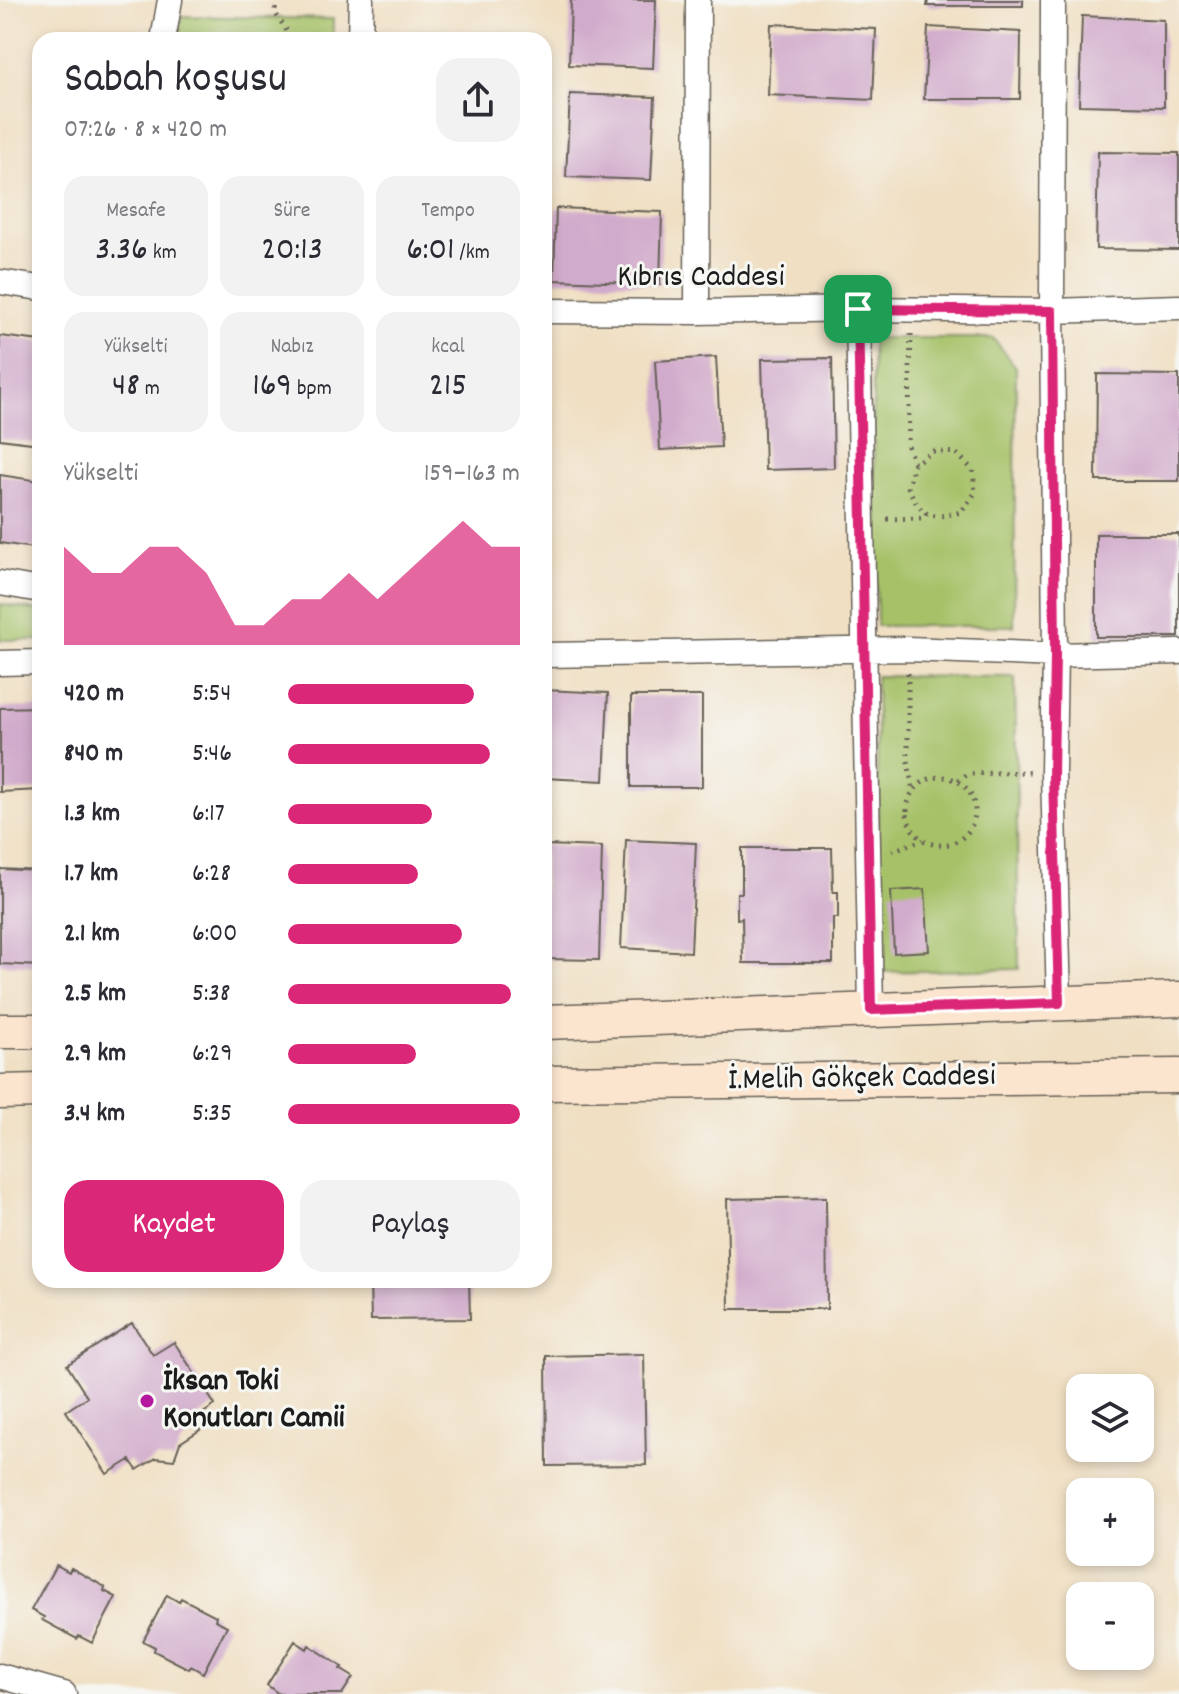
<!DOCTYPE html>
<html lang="tr">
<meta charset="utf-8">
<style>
:root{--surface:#fff;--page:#f2f2f3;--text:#2b2b33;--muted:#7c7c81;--accent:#db2777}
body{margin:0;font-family:Dekko,sans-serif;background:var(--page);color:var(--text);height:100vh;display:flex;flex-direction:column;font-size:30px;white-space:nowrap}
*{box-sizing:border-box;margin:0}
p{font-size:26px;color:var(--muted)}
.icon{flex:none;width:44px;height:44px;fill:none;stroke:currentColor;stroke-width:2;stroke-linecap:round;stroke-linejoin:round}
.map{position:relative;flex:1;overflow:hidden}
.sheet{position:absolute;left:32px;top:32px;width:520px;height:1256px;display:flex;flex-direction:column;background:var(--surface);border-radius:24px;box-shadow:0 4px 12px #0003}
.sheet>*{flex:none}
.buttons{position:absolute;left:1066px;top:1374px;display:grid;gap:16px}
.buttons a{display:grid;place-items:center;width:88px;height:88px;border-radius:16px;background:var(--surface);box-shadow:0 4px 12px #0003;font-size:40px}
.pin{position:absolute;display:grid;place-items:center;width:68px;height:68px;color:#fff;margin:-34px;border-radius:16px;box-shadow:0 4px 12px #0006}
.round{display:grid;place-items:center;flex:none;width:84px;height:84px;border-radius:24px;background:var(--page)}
.overview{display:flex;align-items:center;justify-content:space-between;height:136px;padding:0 32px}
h1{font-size:44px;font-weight:600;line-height:60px}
.metrics{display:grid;grid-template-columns:repeat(3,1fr);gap:12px;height:136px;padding:8px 32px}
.metrics div{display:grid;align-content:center;border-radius:20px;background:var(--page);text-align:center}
.metrics b{font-size:34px;font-weight:600}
.metrics small{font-size:22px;font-weight:400}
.metrics p{font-size:22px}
.chart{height:224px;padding:16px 32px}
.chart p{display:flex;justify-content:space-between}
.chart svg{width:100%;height:144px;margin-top:8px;fill:var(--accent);opacity:.7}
.cta{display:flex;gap:16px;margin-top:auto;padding:16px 32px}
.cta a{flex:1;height:92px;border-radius:24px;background:var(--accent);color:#fff;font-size:32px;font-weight:600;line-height:92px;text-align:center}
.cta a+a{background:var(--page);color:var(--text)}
ul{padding:0 32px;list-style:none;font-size:26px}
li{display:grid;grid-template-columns:128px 96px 1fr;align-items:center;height:60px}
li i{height:20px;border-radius:10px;background:var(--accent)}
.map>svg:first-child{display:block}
</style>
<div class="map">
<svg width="1179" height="1694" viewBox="0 0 1179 1694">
<rect width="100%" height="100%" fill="#f6f6f2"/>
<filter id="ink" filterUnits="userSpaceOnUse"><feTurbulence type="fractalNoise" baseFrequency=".0125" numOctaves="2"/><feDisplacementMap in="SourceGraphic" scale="16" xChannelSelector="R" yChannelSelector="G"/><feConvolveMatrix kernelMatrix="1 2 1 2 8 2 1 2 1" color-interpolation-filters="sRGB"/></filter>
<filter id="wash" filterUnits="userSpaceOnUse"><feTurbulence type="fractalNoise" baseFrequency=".006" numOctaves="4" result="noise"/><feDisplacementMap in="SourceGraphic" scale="32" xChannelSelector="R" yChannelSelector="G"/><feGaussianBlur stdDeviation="1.8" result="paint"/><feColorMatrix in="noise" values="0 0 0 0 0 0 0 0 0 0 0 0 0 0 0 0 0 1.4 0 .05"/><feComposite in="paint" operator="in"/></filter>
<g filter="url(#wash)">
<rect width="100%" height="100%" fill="#f0dfc2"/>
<path fill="#a6c167" stroke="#616e42" stroke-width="2" d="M181,16L333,19V40H179Z
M872,338H993L1016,367L1014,626H877Z
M0,604L40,611V640H0Z
M876,676L1015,677L1019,969L880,972Z"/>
<g id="blocks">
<path fill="#d1abcb" d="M571,0H656L653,68L569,65Z
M928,0H1023V6H927Z
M1082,16L1164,20V107L1079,105Z
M771,24L876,29L873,100L768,95Z
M928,27L1021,32L1020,99H924Z
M570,94L655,97L651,180L566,177Z
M1098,152L1179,153V250L1096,249Z
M556,208L662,212L660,284L554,280Z
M0,336L40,341V444L0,439Z
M716,357L721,447L660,450L655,361Z
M832,358L834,468L765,470L762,359Z
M1097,374L1179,375V481H1096Z
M0,475L40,481V549L0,543Z
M1096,534H1179V637H1096Z
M544,690L608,693L604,781L544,778Z
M631,696H702V787H631Z
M40,707V790L0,792V708Z
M626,840L696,843L691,952L621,948Z
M544,845L602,847L599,960L544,959Z
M742,848H832L833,892H838V918H833V963H743L742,918L737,919V893H742Z
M0,869L40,871V966L0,964Z
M925,889L929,951L894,953L891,891Z
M826,1197L827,1309H729L727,1199Z
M370,1280H469L470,1319L371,1320Z
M132,1323L153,1355L174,1342L215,1405L193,1420L200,1430L180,1443L174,1460L156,1458L137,1470L130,1460L107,1474L66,1411L87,1397L67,1365Z
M644,1354L646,1465L547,1466L546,1356Z
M56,1565L69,1572L71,1568L105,1587L104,1591L116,1597L92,1643L79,1636L77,1639L42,1620L44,1617L31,1610Z
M167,1595L179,1602L181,1598L216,1616L215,1620L227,1626L203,1673L191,1666L189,1669L154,1651L155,1647L143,1641Z
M295,1641L307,1649L309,1645L342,1667L340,1669L353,1677L342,1694H279L267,1685Z"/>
</g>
</g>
<g filter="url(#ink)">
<use href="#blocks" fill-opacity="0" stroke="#666056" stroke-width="2"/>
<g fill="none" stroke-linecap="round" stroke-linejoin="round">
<defs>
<path id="minor" d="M163,40L170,0
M360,40L361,0
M0,282L40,288
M858,309L871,1010
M544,311L697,312L858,309L1052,311L1053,0
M697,312L698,0
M0,583L40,590
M544,655L908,649L1055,655L1179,652
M0,663L40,662
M1059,1003L1053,772L1055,655L1052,311L1179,307
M0,1676L64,1694"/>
<path id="secondary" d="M544,1022L1179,999
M0,1031H40
M544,1083L1179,1076
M0,1092L40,1091"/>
</defs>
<use href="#minor" stroke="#666056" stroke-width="27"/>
<use href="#secondary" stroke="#666056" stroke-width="37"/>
<path stroke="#666056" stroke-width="5" stroke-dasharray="2 6" stroke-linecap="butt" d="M276,0L275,13L293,40
M911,334L908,446L914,464
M933,451L956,453L973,470L975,493L961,512C929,520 922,517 908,487L914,464Z
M887,519L923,518L927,513
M908,673V761L913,791
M907 811a34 34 0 1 1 68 0a34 34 0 1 1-68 0Z
M958,781L968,774L1030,772
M892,851L923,840"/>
<use href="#minor" stroke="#fff" stroke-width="24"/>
<use href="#secondary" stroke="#fce5cf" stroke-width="34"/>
</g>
</g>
<g fill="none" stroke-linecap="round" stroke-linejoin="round" filter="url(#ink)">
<defs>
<path id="route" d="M858,309L1052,311L1055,655L1053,776L1059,1003L871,1010Z"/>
</defs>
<use href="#route" stroke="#fff" stroke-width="16"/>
<use href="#route" stroke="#db2777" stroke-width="10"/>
</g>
<circle fill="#b5179e" stroke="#f6f6f2" stroke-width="3" cx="147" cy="1401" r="8"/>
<g text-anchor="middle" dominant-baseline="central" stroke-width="6" stroke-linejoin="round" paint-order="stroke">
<g font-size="32" fill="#1c1c1c" stroke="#f6f6f2">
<text x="701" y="279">Kıbrıs Caddesi</text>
<text transform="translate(862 1080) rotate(-1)">İ.Melih Gökçek Caddesi</text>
</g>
<g font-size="32" font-weight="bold" fill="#1c1c1c" stroke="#f6f6f2" text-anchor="start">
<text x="163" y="1383">İksan Toki<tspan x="163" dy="37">Konutları Camii</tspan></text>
</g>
</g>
</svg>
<div class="buttons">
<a><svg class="icon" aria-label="layers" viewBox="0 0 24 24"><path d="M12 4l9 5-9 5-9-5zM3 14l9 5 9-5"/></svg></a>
<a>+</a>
<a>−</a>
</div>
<div class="pin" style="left:858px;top:309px;background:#1e9e55"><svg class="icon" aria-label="arrive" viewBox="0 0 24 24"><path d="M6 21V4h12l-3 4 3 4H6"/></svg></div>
<section class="sheet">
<div class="overview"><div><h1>Sabah koşusu</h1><p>07:26 · 8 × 420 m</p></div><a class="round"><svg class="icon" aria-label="share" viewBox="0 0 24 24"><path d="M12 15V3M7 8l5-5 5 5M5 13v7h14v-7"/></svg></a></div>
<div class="metrics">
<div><p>Mesafe</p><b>3.36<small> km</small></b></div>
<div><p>Süre</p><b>20:13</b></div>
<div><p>Tempo</p><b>6:01<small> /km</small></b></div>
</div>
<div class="metrics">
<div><p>Yükselti</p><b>48<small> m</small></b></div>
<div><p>Nabız</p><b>169<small> bpm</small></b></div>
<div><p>kcal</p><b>215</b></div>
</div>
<div class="chart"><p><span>Yükselti</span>159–163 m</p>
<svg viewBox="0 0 160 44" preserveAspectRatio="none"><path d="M0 44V14L10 22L20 22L30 14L40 14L50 22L60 38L70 38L80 30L90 30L100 22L110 30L120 22L130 14L140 6L150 14L160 14V44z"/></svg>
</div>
<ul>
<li><b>420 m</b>5:54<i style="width:80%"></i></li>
<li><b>840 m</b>5:46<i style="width:87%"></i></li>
<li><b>1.3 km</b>6:17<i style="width:62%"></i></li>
<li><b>1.7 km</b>6:28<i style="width:56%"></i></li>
<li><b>2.1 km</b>6:00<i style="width:75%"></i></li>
<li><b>2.5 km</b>5:38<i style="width:96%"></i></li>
<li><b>2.9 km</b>6:29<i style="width:55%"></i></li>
<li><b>3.4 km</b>5:35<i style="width:100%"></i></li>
</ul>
<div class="cta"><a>Kaydet</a><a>Paylaş</a></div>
</section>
</div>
